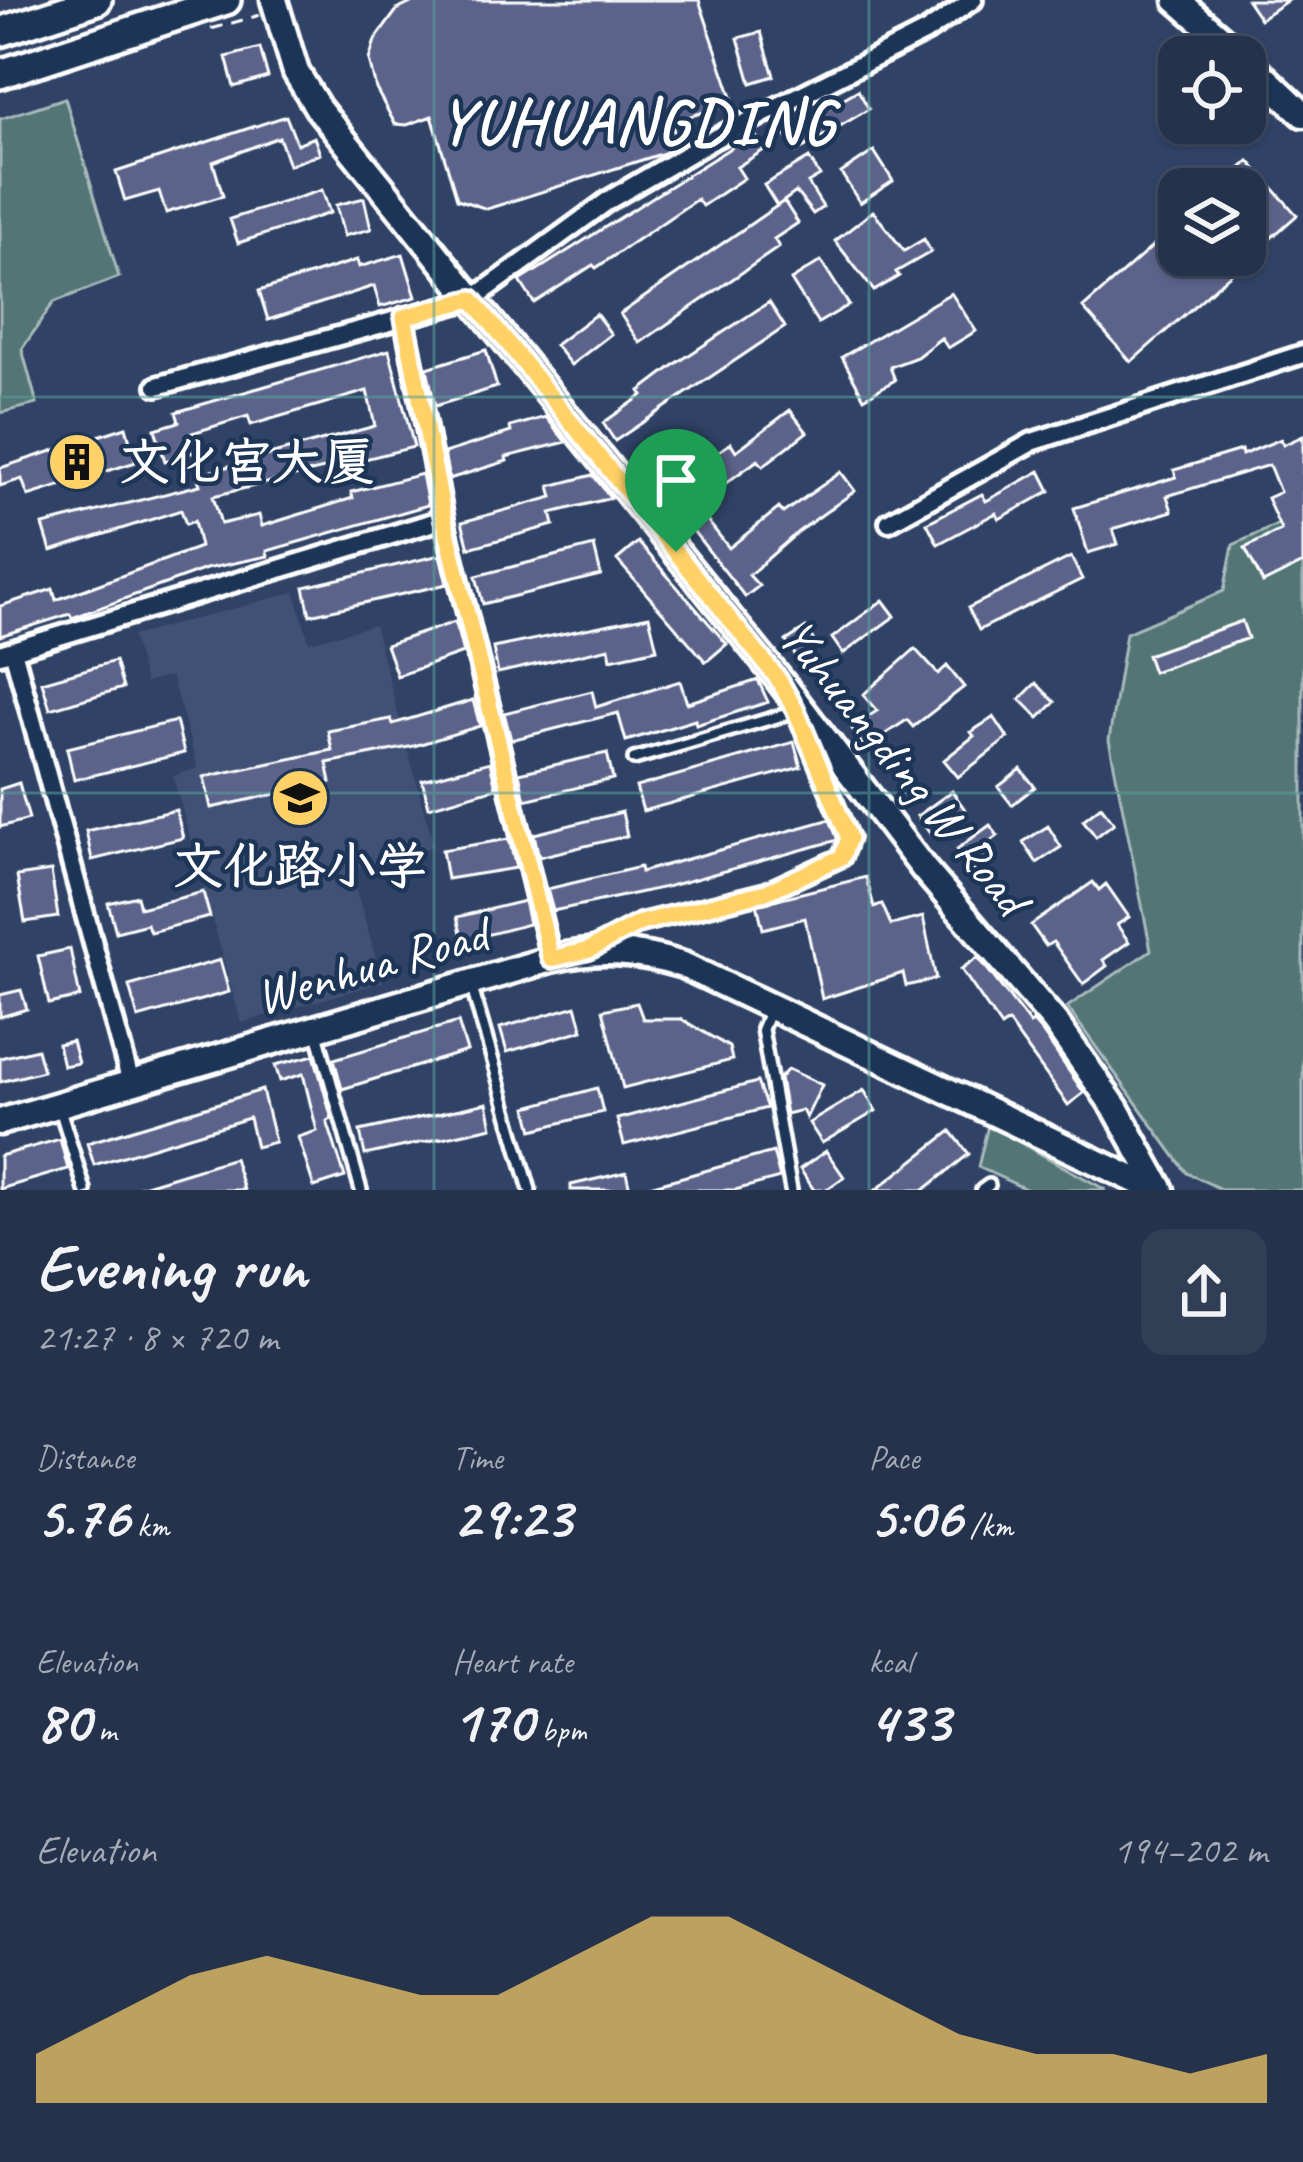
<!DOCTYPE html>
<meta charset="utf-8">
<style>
:root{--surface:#24324c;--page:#303e56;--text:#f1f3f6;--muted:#a3aab5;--line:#414d64;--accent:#ffd166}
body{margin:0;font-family:Caveat,"LXGW WenKai TC",sans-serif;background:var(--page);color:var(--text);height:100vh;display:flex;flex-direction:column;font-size:45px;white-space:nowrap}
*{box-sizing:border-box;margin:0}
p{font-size:39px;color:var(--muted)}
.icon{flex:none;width:66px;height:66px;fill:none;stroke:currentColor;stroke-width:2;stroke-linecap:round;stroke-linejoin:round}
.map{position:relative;height:1190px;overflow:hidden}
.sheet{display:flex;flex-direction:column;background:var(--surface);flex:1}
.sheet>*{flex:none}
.controls{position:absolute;left:1158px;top:36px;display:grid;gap:24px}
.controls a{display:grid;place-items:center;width:108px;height:108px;border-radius:24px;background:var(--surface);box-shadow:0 3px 9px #0004,0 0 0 3px var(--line);font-size:60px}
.pin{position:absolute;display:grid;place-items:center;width:102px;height:102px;color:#fff;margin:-123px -51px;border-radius:50% 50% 50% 0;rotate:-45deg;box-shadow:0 0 12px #0007}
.pin .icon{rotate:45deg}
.round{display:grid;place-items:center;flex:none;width:126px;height:126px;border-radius:24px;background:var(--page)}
.head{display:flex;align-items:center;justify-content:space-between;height:204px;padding:0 36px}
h1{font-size:66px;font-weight:700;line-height:90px}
.stats{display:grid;grid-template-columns:repeat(3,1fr);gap:18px;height:204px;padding:12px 36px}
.stats div{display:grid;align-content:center}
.stats b{font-size:60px;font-weight:700}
.stats small{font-size:33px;font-weight:400}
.stats p{font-size:33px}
.chart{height:336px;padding:24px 36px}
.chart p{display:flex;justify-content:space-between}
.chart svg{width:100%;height:216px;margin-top:12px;fill:var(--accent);opacity:.7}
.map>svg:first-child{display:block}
</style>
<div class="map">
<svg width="1303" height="1190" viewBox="0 0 1303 1190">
<rect width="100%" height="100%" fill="#304366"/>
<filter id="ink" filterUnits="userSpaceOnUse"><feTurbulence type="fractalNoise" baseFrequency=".00833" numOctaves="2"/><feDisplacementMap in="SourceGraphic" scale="24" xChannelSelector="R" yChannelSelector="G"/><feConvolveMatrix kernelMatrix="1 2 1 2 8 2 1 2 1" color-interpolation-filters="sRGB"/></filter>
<g filter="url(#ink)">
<path fill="#415174" d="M295,592L309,642L374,625L434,846L350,870L383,982L241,1023L173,776L198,768L171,676L145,683L132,636Z"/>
<path fill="#527475" stroke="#a8baba" stroke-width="3" d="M65,98L119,277L54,302L22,349L37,404L0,413V119Z
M1303,513V1190H1223L1187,1173L1067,1007L1151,950L1109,740L1126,633L1224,591L1233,545Z
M988,1125L1106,1190H1028L978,1167Z"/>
<path fill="#5b638a" stroke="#fff" stroke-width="3" d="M417,0H699L734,103L671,122L678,145L664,153L487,209L457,199L432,116L407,125L395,124L376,89L369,60L375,40L397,10Z
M1247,0H1288L1260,19Z
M761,32L774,76L751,83L738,38Z
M260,48L268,77L234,87L226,57Z
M858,90L869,109L796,152L784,133Z
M286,116L297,144L314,137L320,154L289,165L279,137L213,162L223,196L166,213L159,191L125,201L116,172Z
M754,133L764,150L737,167L744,178L702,206L697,199L596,268L593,265L534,303L520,281Z
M874,151L893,181L860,203L841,173Z
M809,158L820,176L808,183L823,207L813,214L796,192L777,206L764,185Z
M1249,161L1297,215L1131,362L1083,308L1179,223V255H1245V189H1218Z
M322,190L330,213L238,243L230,219Z
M364,198L371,229L344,236L336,205Z
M784,201L798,223L774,239L779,247L640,343L620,314Z
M873,211L904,251L924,239L931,252L896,272L899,276L874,291L835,241Z
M403,254L416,297L380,307L374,286L268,320L259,291L357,260L359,267Z
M821,261L849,305L818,323L791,280Z
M951,293L976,331L948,348L941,338L917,357L890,367L895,380L864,398L842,357Z
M769,302L785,327L615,441L603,423L643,395L640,391L677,363Z
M596,314L611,334L571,365L555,345Z
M389,350L414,447L213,496L221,524L259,515L262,526L353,498L351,492L422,474L428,505L267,551L268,556L206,569L72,618L70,614L0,636V606L53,589L56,600L200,547L194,521L186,524L181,510L51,551L43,525L200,485L197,475L375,426L367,391L251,425L248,416L192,433L198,451L165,461L155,429L179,422L176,412Z
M486,350L497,387L435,406L427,368Z
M790,410L807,432L763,466L758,460L695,505L729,548L779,508L783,513L841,472L855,491L798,532L749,575L759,586L745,597L653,480L667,469L676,481L731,443L736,451Z
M546,417L566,442L506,457L507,461L449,479L444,453L511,432L510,427Z
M126,427L136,462L28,496L22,479L0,486V468Z
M1303,436V563L1263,583L1245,548L1281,530L1267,498L1280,492L1269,465L1167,496L1172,511L1113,529L1118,544L1088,553L1074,508L1176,477L1174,470L1241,450L1242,455L1281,439L1283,445Z
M1040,471L1050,491L999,519L996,513L938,544L927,523L982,494L986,501Z
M593,475L611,498L551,513L554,525L469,548L462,522L553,497L550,486Z
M638,542L727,644L706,662L617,560Z
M594,546L601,575L483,604L476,576Z
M440,555L447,584L310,615L304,587Z
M1071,557L1082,579L979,630L968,608Z
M883,600L895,616L843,654L832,638Z
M649,616L657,649L611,659L609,648L498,673L493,648Z
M1242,621L1248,638L1153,672L1147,655Z
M455,622L463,653L397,676L386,645Z
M806,628L817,646L798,659L786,641Z
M915,649L938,674L947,666L964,687L913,727L907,720L864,748L851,727L877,711L863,695Z
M115,661L123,688L50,709L42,682Z
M758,680L768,702L696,725L695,720L626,741L618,713L511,740L504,713L592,691L596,707L680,681L687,703Z
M1036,683L1055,702L1039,718L1020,699Z
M473,700L480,726L414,746L327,763L331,782L211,808L204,777L332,750L328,731L391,719L393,724Z
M994,717L1008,738L958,777L944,760L974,736L971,732Z
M176,721L184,753L74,780L67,748Z
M794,742L801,767L643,811L636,787Z
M607,753L613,779L525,800L519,773Z
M490,762L496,788L429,807L422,780Z
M1021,769L1035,787L1012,805L998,787Z
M19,783L29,819L0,827V789Z
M952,791L966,811L932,836L917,816Z
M1101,806L1114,823L1096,837L1083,820Z
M176,810L183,838L92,860L86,831Z
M622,812L627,836L539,857L534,834Z
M831,819L838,840L666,887L553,911L547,889L640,867L641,872Z
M990,825L998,836L984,846L992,857L973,871L957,849Z
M1048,826L1061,847L1037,863L1023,842Z
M509,839L516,868L447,879L442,850Z
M51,871L58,917L25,922L17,876Z
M866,877L874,907L882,904L891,925L923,917L936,979L906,986L903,973L822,999L805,918L763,929L757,904Z
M1093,882L1099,890L1106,884L1129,917L1117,925L1129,942L1103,960L1107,966L1083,984L1053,942L1046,946L1031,925Z
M203,892L210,917L150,932L147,924L116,932L108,903L137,896L140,908Z
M524,901L529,924L463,941L457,917Z
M70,949L80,997L49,1004L38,956Z
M978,957L1030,1024L1033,1022L1042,1032L1084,1093L1068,1105L1008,1022L1001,1027L961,969Z
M220,960L229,992L138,1018L129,986Z
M21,990L27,1009L0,1017V995Z
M637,1003L643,1019H681L729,1047L732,1060L623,1088L603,1010Z
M576,1006L583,1030L507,1052L500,1028Z
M458,1022L467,1051L342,1089L334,1059Z
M72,1041L78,1063L63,1066L58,1044Z
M37,1049L43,1071L0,1082V1058Z
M314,1055L332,1119L327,1121L345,1177L314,1187L298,1137L317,1131L303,1074L280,1081L275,1065Z
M788,1069L822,1085L806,1118L802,1110L786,1114L780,1078Z
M757,1082L767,1108L624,1145L617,1119Z
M597,1088L603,1112L533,1130L527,1107Z
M262,1090L275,1142L256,1147L249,1118L94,1165L87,1143Z
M864,1090L876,1111L822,1143L809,1123Z
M487,1103L492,1127L365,1155L360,1131Z
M951,1131L969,1154L924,1190H876Z
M60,1139L68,1169L0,1189V1156Z
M826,1151L844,1177L826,1190H814L800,1169Z
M773,1152L780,1178L735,1190H650V1186Z
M234,1158L244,1190H140L139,1187Z
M626,1172L630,1190H571V1185Z"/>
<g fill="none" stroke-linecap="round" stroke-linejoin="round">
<defs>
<path id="lane" d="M634,759L797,711
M598,944L640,923L766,892L842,857L849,838L801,725
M472,988L530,1190
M771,1008L762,1029L791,1190
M317,1033L361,1190
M60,1109L85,1190
M982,1190L989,1185"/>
<path id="street" d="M404,317L444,519L551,959
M157,386L473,299L609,200L712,140L926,32L973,0
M889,522L1032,442L1303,354
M13,650L131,1083
M0,654L444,519"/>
<path id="secondary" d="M274,0L296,72L318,108L778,678L924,869L1055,1022L1116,1109L1161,1190
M1177,0L1243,57
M1245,59L1303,114
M0,1122L551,959C599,947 636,951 683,965L1156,1190"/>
<path id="primary" d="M0,32L97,0
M0,74L226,0"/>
</defs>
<use href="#lane" stroke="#fff" stroke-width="18"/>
<use href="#street" stroke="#fff" stroke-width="26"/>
<use href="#secondary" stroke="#fff" stroke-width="33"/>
<use href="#primary" stroke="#fff" stroke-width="36"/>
<path stroke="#fff" stroke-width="3" stroke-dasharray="12 9" stroke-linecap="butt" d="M211,29L260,15"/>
<use href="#lane" stroke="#1d3557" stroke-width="9"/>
<use href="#street" stroke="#1d3557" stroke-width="16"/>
<use href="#secondary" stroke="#1d3557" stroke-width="24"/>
<use href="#primary" stroke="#1d3557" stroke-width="27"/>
</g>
</g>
<g fill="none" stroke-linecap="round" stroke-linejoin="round" filter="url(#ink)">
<defs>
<path id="route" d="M472,299L778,679L796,711L849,838L842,857L766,892L640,923L589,950L551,959L444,519L404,317Z"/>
</defs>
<use href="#route" stroke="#fff" stroke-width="24"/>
<use href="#route" stroke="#ffd166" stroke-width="15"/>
</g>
<path fill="none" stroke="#579f9a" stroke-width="3" stroke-opacity="0.55" d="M434,0V1190M869,0V1190M0,397H1303M0,793H1303"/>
<defs>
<symbol id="building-disc" viewBox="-11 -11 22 22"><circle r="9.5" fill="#ffd166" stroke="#1d3557"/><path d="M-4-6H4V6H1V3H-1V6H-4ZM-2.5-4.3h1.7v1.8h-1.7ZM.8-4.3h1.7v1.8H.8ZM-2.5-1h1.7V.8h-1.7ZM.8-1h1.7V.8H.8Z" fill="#111"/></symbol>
<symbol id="school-disc" viewBox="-11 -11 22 22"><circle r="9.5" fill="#ffd166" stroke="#1d3557"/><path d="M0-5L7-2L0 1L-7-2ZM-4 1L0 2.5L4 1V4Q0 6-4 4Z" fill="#111"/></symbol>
</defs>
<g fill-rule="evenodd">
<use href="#building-disc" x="44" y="429" width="66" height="66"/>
<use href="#school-disc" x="267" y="765" width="66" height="66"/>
</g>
<g text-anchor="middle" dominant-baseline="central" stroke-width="9" stroke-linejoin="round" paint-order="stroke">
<g font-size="51" font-weight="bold" fill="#fff" stroke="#1d3557" text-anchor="start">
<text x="119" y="462">文化宫大厦</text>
<text x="300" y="866" text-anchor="middle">文化路小学</text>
</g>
<g font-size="51" fill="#fff" stroke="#1d3557">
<text transform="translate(904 766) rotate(51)">Yuhuangding W Road</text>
<text transform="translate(371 965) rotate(-16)">Wenhua Road</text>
</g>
<g font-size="63" font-weight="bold" letter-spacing="3" fill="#fff" stroke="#1d3557">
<text x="638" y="121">YUHUANGDING</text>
</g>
</g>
</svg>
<div class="controls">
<a><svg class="icon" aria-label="locate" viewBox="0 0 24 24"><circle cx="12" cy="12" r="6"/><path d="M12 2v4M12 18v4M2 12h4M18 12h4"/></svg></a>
<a><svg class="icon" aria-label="layers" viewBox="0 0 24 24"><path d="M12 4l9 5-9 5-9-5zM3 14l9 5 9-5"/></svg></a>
</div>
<div class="pin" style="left:676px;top:552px;background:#1e9e55"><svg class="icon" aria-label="arrive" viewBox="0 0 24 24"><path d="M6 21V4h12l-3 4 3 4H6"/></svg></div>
</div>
<section class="sheet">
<div class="head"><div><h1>Evening run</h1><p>21:27 · 8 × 720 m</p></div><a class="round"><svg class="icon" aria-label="share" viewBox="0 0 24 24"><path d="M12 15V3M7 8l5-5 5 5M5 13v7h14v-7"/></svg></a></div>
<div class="stats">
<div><p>Distance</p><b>5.76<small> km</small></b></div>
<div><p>Time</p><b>29:23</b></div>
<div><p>Pace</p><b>5:06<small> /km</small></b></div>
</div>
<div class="stats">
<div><p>Elevation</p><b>80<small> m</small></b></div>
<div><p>Heart rate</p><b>170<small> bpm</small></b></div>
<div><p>kcal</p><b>433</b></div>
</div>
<div class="chart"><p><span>Elevation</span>194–202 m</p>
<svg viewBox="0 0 160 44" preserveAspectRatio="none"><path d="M0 44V34L10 26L20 18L30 14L40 18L50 22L60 22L70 14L80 6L90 6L100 14L110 22L120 30L130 34L140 34L150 38L160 34V44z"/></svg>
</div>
</section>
